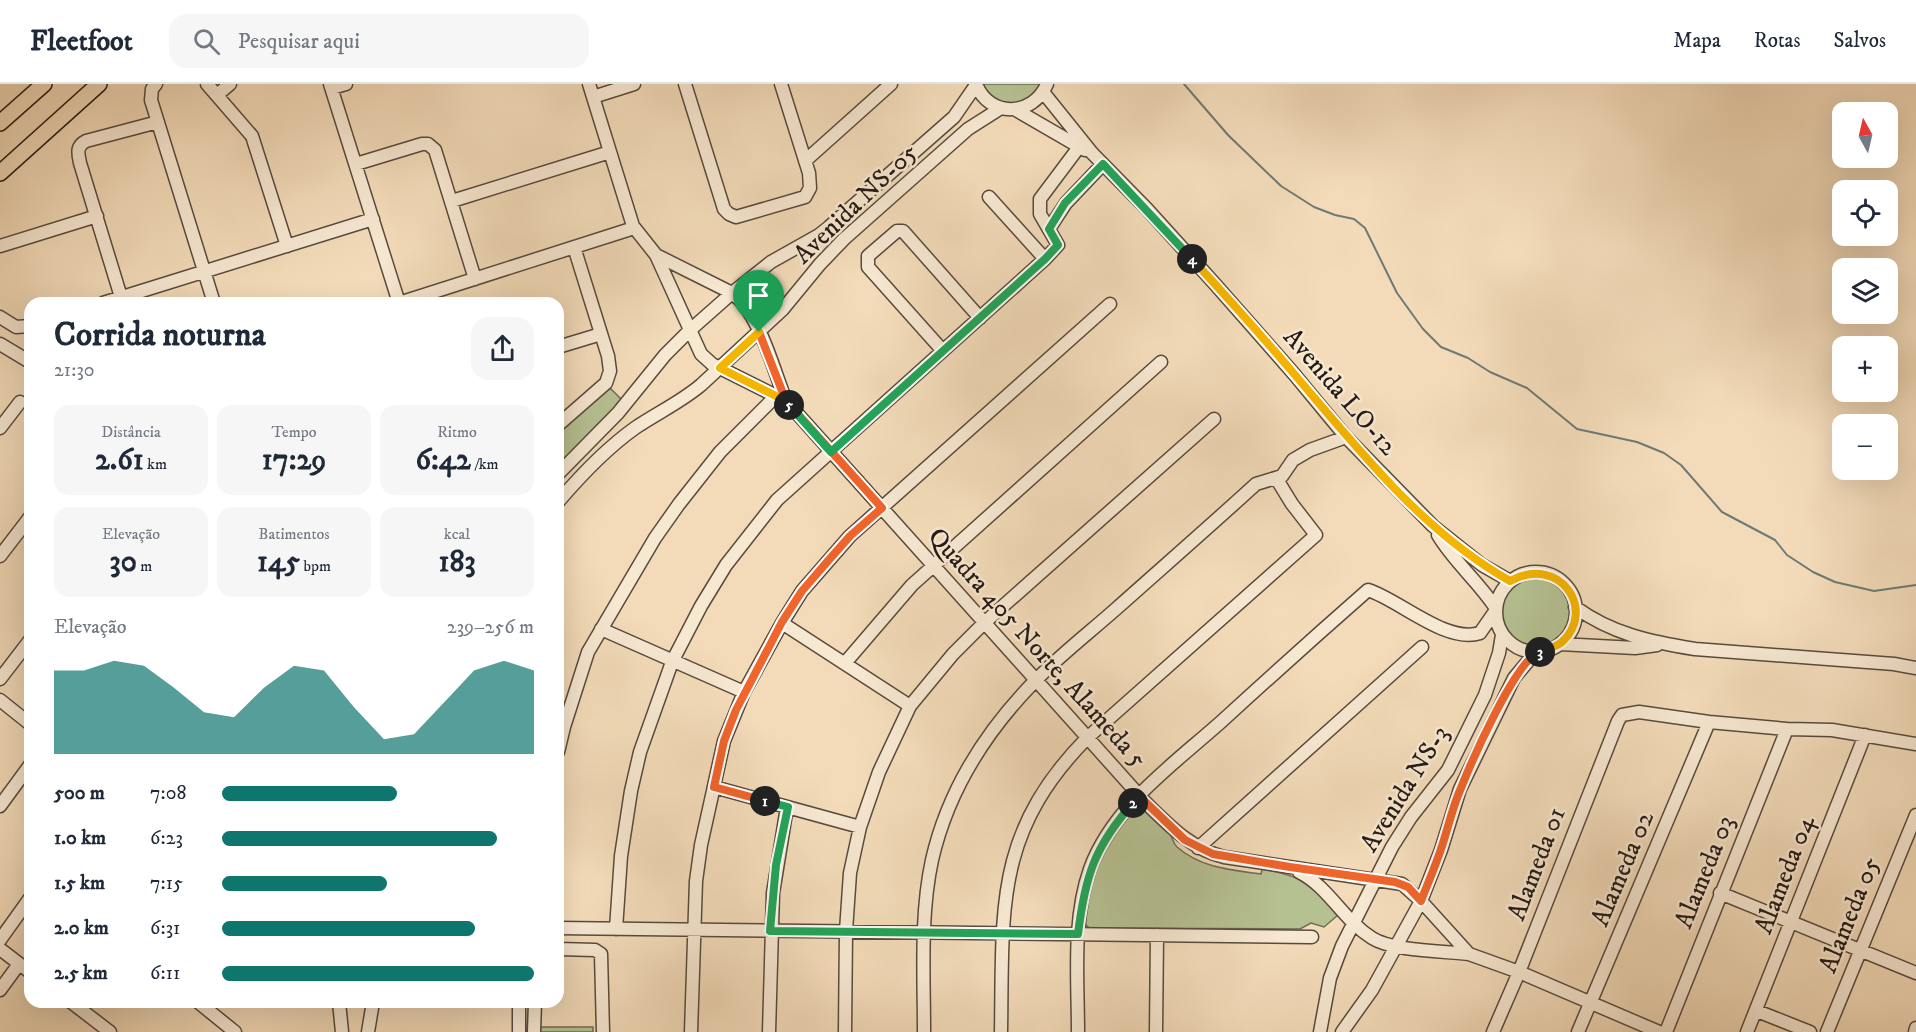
<!DOCTYPE html>
<html lang="pt">
<meta charset="utf-8">
<style>
:root{--surface:#fff;--page:#f6f6f7;--text:#1f2937;--muted:#747a83;--line:#e0e1e3;--accent:#0f766e}
body{margin:0;font-family:"IM FELL DW Pica",serif;background:var(--page);color:var(--text);height:100vh;display:flex;flex-direction:column;font-size:22px;white-space:nowrap}
*{box-sizing:border-box;margin:0}
p{font-size:20px;color:var(--muted)}
.icon{flex:none;width:33px;height:33px;fill:none;stroke:currentColor;stroke-width:2;stroke-linecap:round;stroke-linejoin:round}
.map{position:relative;flex:1;overflow:hidden}
.panel{position:absolute;left:24px;top:213px;width:540px;height:711px;display:flex;flex-direction:column;background:var(--surface);border-radius:18px;box-shadow:0 6px 24px #0002}
.panel>*{flex:none}
.needle{width:39px;rotate:352deg}
.tools{position:absolute;left:1832px;top:18px;display:grid;gap:12px}
.tools a{display:grid;place-items:center;width:66px;height:66px;border-radius:12px;background:var(--surface);box-shadow:0 6px 24px #0002;font-size:30px}
.pin{position:absolute;display:grid;place-items:center;width:51px;height:51px;color:#fff;margin:-62px -26px;border-radius:50% 50% 50% 0;rotate:-45deg;box-shadow:0 0 6px #0007}
.pin .icon{rotate:45deg}
.km{position:absolute;width:30px;height:30px;margin:-15px;border-radius:50%;background:#222;color:#fff;font-size:16px;line-height:30px;text-align:center}
.round{display:grid;place-items:center;flex:none;width:63px;height:63px;border-radius:18px;background:var(--page)}
.overview{display:flex;align-items:center;justify-content:space-between;height:102px;padding:0 30px}
h1{font-size:33px;font-weight:700;line-height:45px}
.figures{display:grid;grid-template-columns:repeat(3,1fr);gap:9px;height:102px;padding:6px 30px}
.figures div{display:grid;align-content:center;border-radius:15px;background:var(--page);text-align:center}
.figures b{font-size:30px;font-weight:700}
.figures small{font-size:16px;font-weight:400}
.figures p{font-size:16px}
.chart{height:168px;padding:12px 30px}
.chart p{display:flex;justify-content:space-between}
.chart svg{width:100%;height:108px;margin-top:6px;fill:var(--accent);opacity:.7}
ul{padding:0 30px;list-style:none;font-size:20px}
li{display:grid;grid-template-columns:96px 72px 1fr;align-items:center;height:45px}
li i{height:15px;border-radius:8px;background:var(--accent)}
header{display:flex;align-items:center;gap:36px;box-sizing:border-box;height:84px;padding:0 30px;background:var(--surface);border-bottom:2px solid var(--line)}
header strong{font-size:28px}
nav{display:flex;gap:33px;margin-inline-start:auto;font-size:21px}
.search{width:420px;height:54px;background:var(--page);display:flex;align-items:center;gap:15px;box-sizing:border-box;padding:0 21px;border-radius:18px;color:var(--muted);font-size:22px}
.map>svg:first-child{display:block}
</style>
<header>
<strong>Fleetfoot</strong>
<div class="search"><svg class="icon" aria-label="search" viewBox="0 0 24 24"><circle cx="10" cy="10" r="6"/><path d="M15 15l6 6"/></svg>Pesquisar aqui</div>
<nav><a>Mapa</a><a>Rotas</a><a>Salvos</a></nav>
</header>
<div class="map">
<svg width="1916" height="948" viewBox="0 0 1916 948">
<rect width="100%" height="100%" fill="#f3dbb9"/>
<filter id="stains"><feTurbulence type="fractalNoise" baseFrequency=".00333" numOctaves="4"/><feColorMatrix values="0 0 0 0 .2 0 0 0 0 .09 0 0 0 0 .02 0 0 0 .5 -.17"/></filter>
<radialGradient id="worn" r=".72"><stop offset=".6" stop-color="#630" stop-opacity="0"/><stop offset="1" stop-color="#630" stop-opacity=".3"/></radialGradient>
<path fill="#b6c192" stroke="#6d6d53" stroke-width="1.5" d="M980,0H1043C1029,22 1019,22 996,19Z
M609,303L622,316L558,381V348Z
M1500 528a36 36 0 1 1 72 0a36 36 0 1 1-72 0Z
M1137,724C1148,727 1164,742 1170,750C1173,755 1173,759 1177,763C1201,784 1231,786 1261,790L1262,785C1306,793 1310,799 1338,831L1324,843L1311,839L1300,845L1089,844L1084,839C1086,825 1087,809 1092,796C1099,774 1117,736 1137,724Z
M538,943H593V948H538Z"/>
<g fill="none" stroke-linecap="round" stroke-linejoin="round">
<path stroke="#6d7a75" stroke-width="2" d="M1184,0L1228,51L1281,102L1314,123L1335,131L1354,135L1365,144L1397,209L1423,245L1441,263L1468,274L1490,288L1527,304L1577,345L1637,358L1664,369L1681,381L1722,428L1775,456L1787,471L1813,488L1835,498L1874,507L1916,501"/>
<defs>
<path id="minor" d="M156,0L152,5L151,16L214,219
M207,0L252,52L287,162
M330,0L399,219
M589,0L633,142L656,171L701,270L712,280L782,315
M685,0L724,125L729,130L736,133L805,113L810,104L809,89L781,0
M976,0C989,34 1033,33 1047,0
M332,4L346,0
M1043,8L1092,69L1147,125L1214,199L1294,290L1346,353L1433,442L1482,481L1510,497
M217,11L230,0
M593,13L634,0
M1016,26L1085,66
M805,77L891,0
M356,80L422,60H428L435,66L475,195
M989,113L1045,175
M452,117L610,68
M1049,145L1066,119L1103,80
M0,162L97,132
M656,171L732,209C760,230 773,285 786,317L1146,719C1170,742 1191,765 1224,773L1402,800L1421,817L1469,870L1519,888L1659,948
M121,213L80,79C78,69 76,62 86,57L158,38
M103,219L373,135
M399,219L634,144
M0,233L16,243L30,242
M0,260L30,278
M558,263L601,250
M943,267L868,183V172L897,147H903L980,234
M558,341L606,299L610,287L608,272L574,163
M0,344L20,318
M558,390L618,329L665,271L689,247L732,209L771,178L819,151L829,143L954,33L976,1
M558,418C581,391 607,364 635,344C657,329 681,318 701,301L783,225L820,180L844,155L968,45L1001,24
M1438,451C1454,478 1478,497 1495,523
M0,472L30,433
M1496 528a40 40 0 1 1 80 0a40 40 0 1 1-80 0Z
M1575,523C1612,550 1651,558 1695,565L1894,580L1916,584
M782,539L910,622
M601,545L744,608
M1560,560L1635,564L1657,561
M845,579L912,501L1161,278
M0,595L30,556
M0,616L30,640
M558,668L564,643L588,568L655,454L679,420L720,368L776,312
M714,703L860,743
M0,722L30,681
M1198,764L1422,563
M1299,788C1329,803 1343,836 1372,854C1392,867 1443,867 1469,870
M1720,809L1916,889
M558,844L1312,853
M616,845L621,772L631,707L640,668L672,578L701,522L726,481L777,416L1045,175L1058,161L1040,130V115L1079,63
M0,856L30,814
M0,865L30,888
M558,865L595,866L601,870L603,948
M0,906L19,880
M71,918L110,948
M198,918L235,948
M339,918L342,948
M1757,927L1810,948
M368,948L373,918
M519,948V918
M534,948L535,918
M691,948L696,797L701,761L724,657L744,608L782,539L802,507L850,452L1110,220
M769,948L773,809L787,723
M845,948L846,847L850,789L860,743L879,688L910,622L953,570L984,539L1214,335
M924,948C924,891 920,831 932,776C948,706 986,647 1035,597C1060,571 1090,548 1117,524C1163,483 1210,442 1256,400L1282,392L1293,376L1310,366L1346,353
M1001,948C1003,824 994,749 1087,654L1316,451L1292,420L1276,394
M1078,948C1078,895 1072,836 1090,785C1113,722 1174,680 1222,637C1270,593 1319,549 1368,506C1398,515 1446,560 1480,549L1496,526
M1156,948L1157,851
M1320,948L1330,894L1342,862L1392,763L1411,733L1448,686L1485,611L1499,569L1502,551
M1342,948L1372,906L1421,817L1441,766L1460,705L1514,594L1535,569
M1493,948L1519,888L1618,637L1622,631L1639,628L1709,638L1787,645L1832,646L1916,660
M1578,948L1709,638
M1666,948L1787,645
M1747,948L1865,651
M1827,948L1916,731
M1915,948L1916,944"/>
<path id="major" d="M0,39L44,0
M0,89L99,0"/>
</defs>
<use href="#minor" stroke="#584a3d" stroke-width="15"/>
<use href="#major" stroke="#241914" stroke-width="18"/>
<use href="#minor" stroke="#f7e8d2" stroke-width="12"/>
<use href="#major" stroke="#f3dbb9" stroke-width="15"/>
</g>
<g fill="none" stroke-linecap="round" stroke-linejoin="round">
<defs>
<path id="split-1" d="M759,248L786,317L882,424L850,452L827,478L802,507L782,538L736,626L724,657L714,703L765,717"/>
<path id="split-2" d="M765,717L788,723L776,781L770,847L1078,850C1085,793 1094,763 1133,719"/>
<path id="split-3" d="M1133,719L1139,712L1185,756L1213,770L1290,783L1395,798L1408,803L1421,817C1428,799 1435,783 1441,765C1448,745 1452,724 1461,704C1471,679 1517,573 1540,568"/>
<path id="split-4" d="M1192,175C1227,213 1261,251 1295,291C1359,366 1423,448 1510,497C1560,470 1597,526 1562,558C1556,563 1547,565 1540,568"/>
<path id="split-5" d="M789,321L831,368L1045,175L1058,161L1049,145L1065,119L1103,80L1192,175"/>
<path id="split-6" d="M759,248L720,284L786,317L789,321"/>
</defs>
<use href="#split-1" stroke="#fff" stroke-width="12"/>
<use href="#split-2" stroke="#fff" stroke-width="12"/>
<use href="#split-3" stroke="#fff" stroke-width="12"/>
<use href="#split-4" stroke="#fff" stroke-width="12"/>
<use href="#split-5" stroke="#fff" stroke-width="12"/>
<use href="#split-6" stroke="#fff" stroke-width="12"/>
<use href="#split-1" stroke="#f0652b" stroke-width="8"/>
<use href="#split-2" stroke="#22a559" stroke-width="8"/>
<use href="#split-3" stroke="#f0652b" stroke-width="8"/>
<use href="#split-4" stroke="#f5b400" stroke-width="8"/>
<use href="#split-5" stroke="#22a559" stroke-width="8"/>
<use href="#split-6" stroke="#f5b400" stroke-width="8"/>
</g>
<g text-anchor="middle" dominant-baseline="central" stroke-width="5" stroke-linejoin="round" paint-order="stroke">
<g font-size="26" fill="#241914" stroke="#f7e8d2">
<text transform="translate(856 120) rotate(-44)">Avenida NS-05</text>
<text transform="translate(1340 308) rotate(49)">Avenida LO-12</text>
<text transform="translate(1037 564) rotate(48)">Quadra 405 Norte, Alameda 5</text>
<text transform="translate(1405 705) rotate(-58)">Avenida NS-3</text>
<text transform="translate(1537 780) rotate(-69)">Alameda 01</text>
<text transform="translate(1623 785) rotate(-67)">Alameda 02</text>
<text transform="translate(1705 788) rotate(-68)">Alameda 03</text>
<text transform="translate(1785 791) rotate(-69)">Alameda 04</text>
<text transform="translate(1850 831) rotate(-68)">Alameda 05</text>
</g>
</g>
<rect width="100%" height="100%" filter="url(#stains)"/>
<rect width="100%" height="100%" fill="url(#worn)"/>
</svg>
<div class="tools">
<a><svg class="needle" viewBox="-14 -14 28 28"><path d="M0-13l5 13h-10z" fill="#e53935"/><path d="M0 13l5-13h-10z" fill="#747a83"/></svg></a>
<a><svg class="icon" aria-label="locate" viewBox="0 0 24 24"><circle cx="12" cy="12" r="6"/><path d="M12 2v4M12 18v4M2 12h4M18 12h4"/></svg></a>
<a><svg class="icon" aria-label="layers" viewBox="0 0 24 24"><path d="M12 4l9 5-9 5-9-5zM3 14l9 5 9-5"/></svg></a>
<a>+</a>
<a>−</a>
</div>
<div class="pin" style="left:759px;top:248px;background:#1e9e55"><svg class="icon" aria-label="arrive" viewBox="0 0 24 24"><path d="M6 21V4h12l-3 4 3 4H6"/></svg></div>
<b class="km" style="left:765px;top:717px">1</b>
<b class="km" style="left:1133px;top:719px">2</b>
<b class="km" style="left:1540px;top:568px">3</b>
<b class="km" style="left:1192px;top:175px">4</b>
<b class="km" style="left:789px;top:321px">5</b>
<section class="panel">
<div class="overview"><div><h1>Corrida noturna</h1><p>21:30</p></div><a class="round"><svg class="icon" aria-label="share" viewBox="0 0 24 24"><path d="M12 15V3M7 8l5-5 5 5M5 13v7h14v-7"/></svg></a></div>
<div class="figures">
<div><p>Distância</p><b>2.61<small> km</small></b></div>
<div><p>Tempo</p><b>17:29</b></div>
<div><p>Ritmo</p><b>6:42<small> /km</small></b></div>
</div>
<div class="figures">
<div><p>Elevação</p><b>30<small> m</small></b></div>
<div><p>Batimentos</p><b>145<small> bpm</small></b></div>
<div><p>kcal</p><b>183</b></div>
</div>
<div class="chart"><p><span>Elevação</span>239–256 m</p>
<svg viewBox="0 0 160 44" preserveAspectRatio="none"><path d="M0 44V10L10 10L20 6L30 8L40 17L50 27L60 29L70 17L80 8L90 10L100 25L110 38L120 36L130 23L140 10L150 6L160 10V44z"/></svg>
</div>
<ul>
<li><b>500 m</b>7:08<i style="width:56%"></i></li>
<li><b>1.0 km</b>6:23<i style="width:88%"></i></li>
<li><b>1.5 km</b>7:15<i style="width:53%"></i></li>
<li><b>2.0 km</b>6:31<i style="width:81%"></i></li>
<li><b>2.5 km</b>6:11<i style="width:100%"></i></li>
</ul>
</section>
</div>
